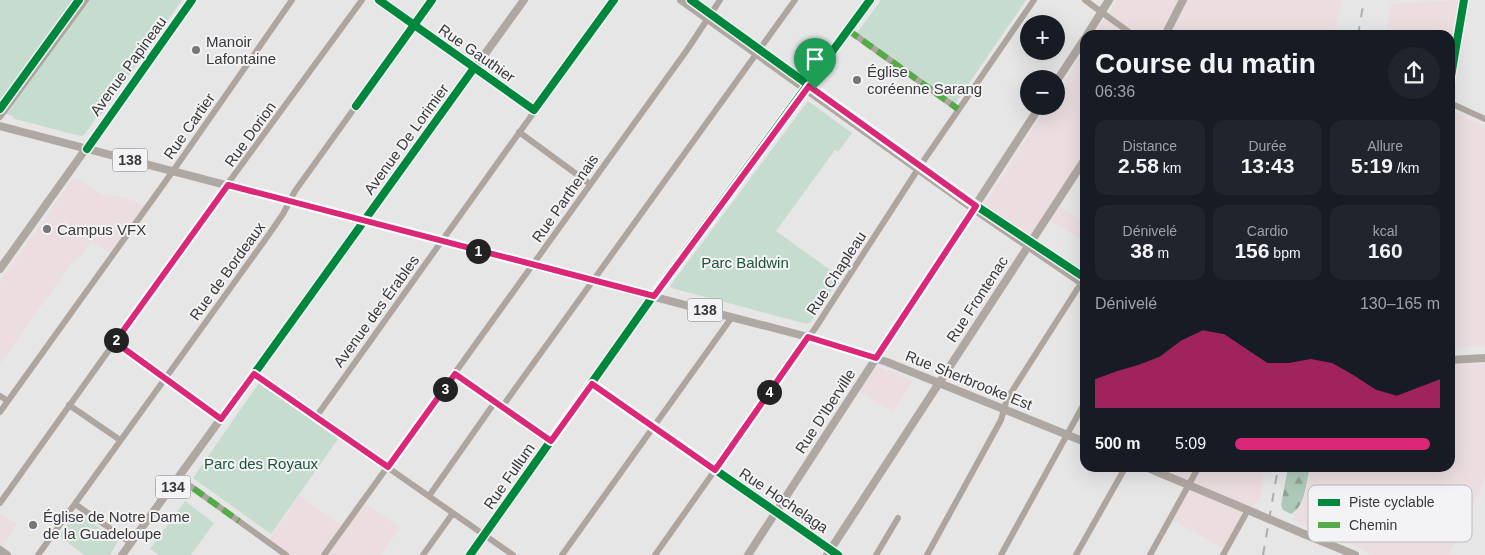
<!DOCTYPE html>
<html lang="fr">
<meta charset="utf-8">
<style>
:root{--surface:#171b24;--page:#20242c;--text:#f1f3f6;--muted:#9ea1a6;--accent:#db2777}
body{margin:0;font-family:Helvetica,sans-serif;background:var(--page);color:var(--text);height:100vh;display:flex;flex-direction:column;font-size:19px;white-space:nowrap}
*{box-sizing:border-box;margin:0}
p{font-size:16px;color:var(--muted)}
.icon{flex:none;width:28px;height:28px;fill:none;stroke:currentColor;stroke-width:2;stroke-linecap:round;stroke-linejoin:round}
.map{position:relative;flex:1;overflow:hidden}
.drawer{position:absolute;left:1080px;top:30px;width:375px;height:442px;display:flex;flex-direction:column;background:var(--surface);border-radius:15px;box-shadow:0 5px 20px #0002}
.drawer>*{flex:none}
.fabs{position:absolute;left:1020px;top:15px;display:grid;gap:10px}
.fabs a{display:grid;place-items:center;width:45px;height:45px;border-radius:50%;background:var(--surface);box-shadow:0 5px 20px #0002;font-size:25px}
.pin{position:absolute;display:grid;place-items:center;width:42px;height:42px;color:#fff;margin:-51px -21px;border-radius:50% 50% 50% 0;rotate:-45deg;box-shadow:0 0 5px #0007}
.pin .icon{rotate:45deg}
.km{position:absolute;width:25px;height:25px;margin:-12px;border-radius:50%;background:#222;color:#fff;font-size:14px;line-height:25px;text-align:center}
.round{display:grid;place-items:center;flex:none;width:52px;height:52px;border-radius:26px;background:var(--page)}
.overview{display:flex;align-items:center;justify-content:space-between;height:85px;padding:0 15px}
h1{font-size:28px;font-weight:700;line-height:38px}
.figures{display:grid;grid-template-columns:repeat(3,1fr);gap:8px;height:85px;padding:5px 15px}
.figures div{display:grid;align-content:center;border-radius:12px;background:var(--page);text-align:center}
.figures b{font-size:21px;font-weight:700}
.figures small{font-size:14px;font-weight:400}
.figures p{font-size:14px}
.chart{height:140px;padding:10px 15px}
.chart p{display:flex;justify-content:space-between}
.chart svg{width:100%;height:90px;margin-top:5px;fill:var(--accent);opacity:.7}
ul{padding:0 15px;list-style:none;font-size:16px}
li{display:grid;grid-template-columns:80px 60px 1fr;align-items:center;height:38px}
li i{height:12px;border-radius:6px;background:var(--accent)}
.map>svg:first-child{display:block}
</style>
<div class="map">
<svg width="1485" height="555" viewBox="0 0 1485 555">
<defs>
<pattern id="forest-firs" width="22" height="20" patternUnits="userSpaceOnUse" patternTransform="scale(1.25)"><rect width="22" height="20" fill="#aec9ba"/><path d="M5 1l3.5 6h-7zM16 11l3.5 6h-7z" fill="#8fa498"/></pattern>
</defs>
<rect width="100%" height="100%" fill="#e6e6e7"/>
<path fill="#ebdde0" d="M1117,0H1342L1334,35H1094Z
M1464,0L1450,82V35H1386L1391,4Z
M1085,50V174L1079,170L1056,204L1085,223V242L1049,220L1044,215L1028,240L982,208L1048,106H1056V94Z
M1454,112L1485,127V346L1450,348V124Z
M74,177L101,195L124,197L145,206L111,254L92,241L78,259L75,258L0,364V282Z
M1485,364V477L1449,555H1375L1292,520L1308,486L1311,468H1450V365Z
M876,366L913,381L892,412L860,392Z
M1148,468H1263L1261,499L1248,510L1226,550L1170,519L1189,484Z
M299,495L341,525L360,499L400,528L381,555H288L268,541Z
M0,513L17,524L2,545L0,544Z"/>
<path fill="#c6dccf" d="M0,0H182L98,119L96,118L84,135L81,136L15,119L12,116L0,112Z
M881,0H1026L954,105L857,33Z
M808,101L852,133L838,152L835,150L776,231L840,277L811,322L807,324L671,288L670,286Z
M259,383L338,439L271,534L193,478Z
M185,501L214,523L191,555H159L150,549Z
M77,512L118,541L110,555H84L59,536Z"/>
<path fill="url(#forest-firs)" d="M1288,468H1310C1306,481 1306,506 1291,514L1283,510L1281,505Z"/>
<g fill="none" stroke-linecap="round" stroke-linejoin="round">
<path stroke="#ada59e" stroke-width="6" d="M379,0L534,110
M1085,0L1133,35
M848,30L958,109
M1450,82L1464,0
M1450,103L1485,119
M0,117L86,0
M519,132L590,184
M115,342L221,419
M254,374L513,555
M455,374L551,441
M592,384L838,555
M0,396L8,401
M69,405L120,440
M502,407L795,0
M0,412L173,171L292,0
M316,417L614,0
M179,478L286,555
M429,496L495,402
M0,503L218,197L362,0
M75,504L131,543
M38,555L265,240L283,214L295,191L432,0
M324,555L687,50L720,0
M423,555L453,513
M470,555L653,296L870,0
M562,555L732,317
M655,555L816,327L920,166L1034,0
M876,555L898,518
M927,555L1001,420L1007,399L1085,277
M1001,555L1085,402
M1076,555L1125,468
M1150,555L1198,468
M1223,555L1248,510"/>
<path stroke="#afa7a1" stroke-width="8" d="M681,0L974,209L1085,285
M1087,35L1109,0
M1165,35L1183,0
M1056,82L1085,38
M0,126L808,337L887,362L1085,442
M0,269L192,0
M1450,360L1485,358
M1148,468L1255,513
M1304,534L1355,555
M0,550L7,555
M122,555L524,0
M748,555L1040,106
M827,555L1085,159"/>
<path stroke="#afaba8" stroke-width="2" stroke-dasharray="9 9" stroke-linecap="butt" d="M1358,35L1364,0
M1263,555L1278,468"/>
<path stroke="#afa7a1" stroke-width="8" d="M1255,513L1304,534"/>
<path stroke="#55ac46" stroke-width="6" stroke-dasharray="12 6" stroke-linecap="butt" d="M848,30L958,109
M179,478L239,521"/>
<defs>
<path id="cycleway" d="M379,0L534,110L614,0
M691,0L969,201L1085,278
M1450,82L1464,0
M356,106L432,0
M0,109L79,0
M87,149L192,0
M254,374L474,68
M592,384L838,555
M470,555L653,296L870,0"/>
</defs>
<use href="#cycleway" stroke="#f3f3f5" stroke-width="11"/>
<use href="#cycleway" stroke="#00873e" stroke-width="8"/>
</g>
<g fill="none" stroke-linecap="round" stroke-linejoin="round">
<defs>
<path id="route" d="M809,86L976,206L876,358L808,337L715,470L592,384L551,441L455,374L388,467L254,374L221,419L115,342L228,185L654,296Z"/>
</defs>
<use href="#route" stroke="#fff" stroke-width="10"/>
<use href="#route" stroke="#db2777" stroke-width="6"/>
</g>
<g fill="#767677" stroke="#f3f3f5" stroke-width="2">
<circle cx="196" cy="50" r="5"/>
<circle cx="857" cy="80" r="5"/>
<circle cx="47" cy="229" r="5"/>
<circle cx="33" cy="525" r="5"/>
</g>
<g text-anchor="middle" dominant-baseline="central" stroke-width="4" stroke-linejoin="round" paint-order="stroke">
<g fill="#f3f3f5" stroke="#717172" stroke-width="1">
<rect x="112.5" y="148.5" width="35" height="23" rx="4"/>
<rect x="687.5" y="298.5" width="35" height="23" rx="4"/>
<rect x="155.5" y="475.5" width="35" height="23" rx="4"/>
</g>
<g font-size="14" font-weight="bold" fill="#39393a">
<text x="130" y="160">138</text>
<text x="705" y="310">138</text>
<text x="173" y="487">134</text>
</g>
<g font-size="15" fill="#39393a" stroke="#f3f3f5" text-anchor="start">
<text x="206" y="41">Manoir<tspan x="206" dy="17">Lafontaine</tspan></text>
<text x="867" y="71">Église<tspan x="867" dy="17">coréenne Sarang</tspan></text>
<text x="57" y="229">Campus VFX</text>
<text x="43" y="516">Église de Notre Dame<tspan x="43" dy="17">de la Guadeloupe</tspan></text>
</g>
<g font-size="15" fill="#39393a" stroke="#f3f3f5">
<text transform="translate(477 53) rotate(35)">Rue Gauthier</text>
<text transform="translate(128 66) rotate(-54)">Avenue Papineau</text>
<text transform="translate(189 126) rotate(-55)">Rue Cartier</text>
<text transform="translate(250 134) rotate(-54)">Rue Dorion</text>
<text transform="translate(406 139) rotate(-54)">Avenue De Lorimier</text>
<text transform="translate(565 198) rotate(-55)">Rue Parthenais</text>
<text transform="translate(227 271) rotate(-54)">Rue de Bordeaux</text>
<text transform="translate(836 273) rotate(-57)">Rue Chapleau</text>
<text transform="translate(977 299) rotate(-57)">Rue Frontenac</text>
<text transform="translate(376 311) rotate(-54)">Avenue des Érables</text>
<text transform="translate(969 380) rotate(22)">Rue Sherbrooke Est</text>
<text transform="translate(825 411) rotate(-57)">Rue D'Iberville</text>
<text transform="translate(509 476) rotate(-55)">Rue Fullum</text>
<text transform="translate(784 500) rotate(34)">Rue Hochelaga</text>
</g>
<g font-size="15" fill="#1c5539" stroke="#f3f3f5">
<text x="745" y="262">Parc Baldwin</text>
<text x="261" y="463">Parc des Royaux</text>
</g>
</g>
<rect x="1308" y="485" width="164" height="57" rx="8" fill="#f3f3f5" stroke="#bbbbbd" stroke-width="1"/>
<rect x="1318" y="499" width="22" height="7" fill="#00873e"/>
<rect x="1318" y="522" width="22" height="6" fill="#55ac46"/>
<g font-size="14" fill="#39393a">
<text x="1349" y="507">Piste cyclable</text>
<text x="1349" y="530">Chemin</text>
</g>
</svg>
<div class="fabs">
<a>+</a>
<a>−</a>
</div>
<div class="pin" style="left:815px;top:89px;background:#1e9e55"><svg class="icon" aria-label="arrive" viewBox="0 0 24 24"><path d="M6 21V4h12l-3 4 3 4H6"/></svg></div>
<b class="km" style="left:478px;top:251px">1</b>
<b class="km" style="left:116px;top:340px">2</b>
<b class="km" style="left:445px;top:389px">3</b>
<b class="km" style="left:769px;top:392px">4</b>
<section class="drawer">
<div class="overview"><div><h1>Course du matin</h1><p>06:36</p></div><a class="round"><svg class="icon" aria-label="share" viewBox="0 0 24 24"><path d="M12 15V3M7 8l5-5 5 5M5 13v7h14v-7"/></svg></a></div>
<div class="figures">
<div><p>Distance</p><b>2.58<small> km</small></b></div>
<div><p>Durée</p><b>13:43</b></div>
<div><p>Allure</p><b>5:19<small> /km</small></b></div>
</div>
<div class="figures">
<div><p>Dénivelé</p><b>38<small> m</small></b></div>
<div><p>Cardio</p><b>156<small> bpm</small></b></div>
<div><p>kcal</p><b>160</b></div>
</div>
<div class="chart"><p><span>Dénivelé</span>130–165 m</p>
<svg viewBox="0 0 160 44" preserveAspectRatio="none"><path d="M0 44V30L10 26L20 23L30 19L40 11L50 6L60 8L70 15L80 22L90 22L100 20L110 22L120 28L130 35L140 38L150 34L160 30V44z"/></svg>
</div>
<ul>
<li><b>500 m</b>5:09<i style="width:95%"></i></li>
</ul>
</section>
</div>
